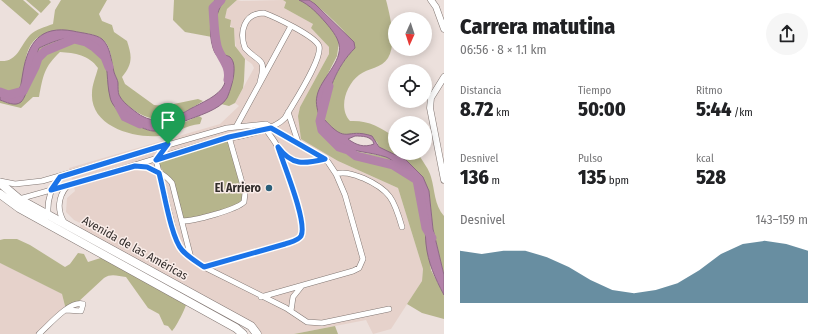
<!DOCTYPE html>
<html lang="es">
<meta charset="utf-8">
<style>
:root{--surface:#fff;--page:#f6f6f6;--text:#202124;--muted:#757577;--accent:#295f7a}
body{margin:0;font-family:"Fira Sans Condensed",sans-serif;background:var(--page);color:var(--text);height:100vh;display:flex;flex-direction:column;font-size:15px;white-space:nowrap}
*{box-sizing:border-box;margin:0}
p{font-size:13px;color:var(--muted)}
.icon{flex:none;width:22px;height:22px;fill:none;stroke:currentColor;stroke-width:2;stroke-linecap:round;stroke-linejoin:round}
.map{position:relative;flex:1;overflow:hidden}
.sheet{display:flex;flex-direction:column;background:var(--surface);width:380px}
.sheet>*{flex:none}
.needle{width:26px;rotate:183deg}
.controls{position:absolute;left:388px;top:12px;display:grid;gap:8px}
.controls a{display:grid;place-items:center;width:44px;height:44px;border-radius:50%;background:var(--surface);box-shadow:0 2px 10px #0003;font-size:20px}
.pin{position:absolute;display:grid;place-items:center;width:34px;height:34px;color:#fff;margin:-41px -17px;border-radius:50% 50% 50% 0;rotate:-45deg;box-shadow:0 0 4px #0007}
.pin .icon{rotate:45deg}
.round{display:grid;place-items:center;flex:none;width:42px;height:42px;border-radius:21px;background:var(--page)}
.summary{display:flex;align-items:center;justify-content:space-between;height:68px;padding:0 16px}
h1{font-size:22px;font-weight:800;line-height:30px}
.figures{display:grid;grid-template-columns:repeat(3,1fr);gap:6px;height:68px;padding:4px 16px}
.figures div{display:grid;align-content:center}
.figures b{font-size:20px;font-weight:800}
.figures small{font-size:11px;font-weight:400}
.figures p{font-size:11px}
.chart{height:112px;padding:8px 16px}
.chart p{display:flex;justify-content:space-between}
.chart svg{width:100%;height:72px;margin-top:4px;fill:var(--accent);opacity:.7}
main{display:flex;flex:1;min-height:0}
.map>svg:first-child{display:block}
</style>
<main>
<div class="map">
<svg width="444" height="334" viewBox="0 0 444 334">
<rect width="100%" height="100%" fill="#ece0dc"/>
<path fill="#e6d2cb" d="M237,0L241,1L283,0L286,1L284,8L313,24L311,28L329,47V54L300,107L298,116L338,161L398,188L423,269L422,281L391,329L373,334L366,320L294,334H257L81,232L80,223L74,220L66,212L67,198L75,191L69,168L220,124L239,106L235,103L254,68L252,64L245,59L236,49L234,30L225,18L227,9Z
M0,263L62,294L66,310L39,334H0Z"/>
<path fill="#b6b58c" d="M1,0H23L39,14L30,25Z
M26,0H49L51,2L41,13Z
M61,0H107L99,14L102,21L112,25L114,32L127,41C132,56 133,64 122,77L125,84L154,105L164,106L198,99L203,101C181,115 158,128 134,110C128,106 122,102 119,95C118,92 118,88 118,83C118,80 115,76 114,72C111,61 112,46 102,39C96,34 83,33 75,32C64,29 51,29 40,36C17,50 31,81 14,94H2L0,92V61C18,62 19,47 30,35C36,29 45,27 53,24L55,10Z
M174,0H215L211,15L212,37L185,32L173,20Z
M225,0H237L227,9L225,18L231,20L230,27L234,28L235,46L245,59L244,81L243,88L235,103L229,106L221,104L226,99L230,58C227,56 222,54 219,51C210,39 215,11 225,0Z
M283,0C288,0 295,0 299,0C316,5 332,28 339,42L337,56L317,95L324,129L332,141L348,150L388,157L416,182L426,215L427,245L431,270L444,295V319L422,313L407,304L422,281L423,269L398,188L338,161L301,139L298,116L300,107L329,54V47L311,28L313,24L284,8L286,2Z
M309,0H386C390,15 397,43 388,58C382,68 368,68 359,75C346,85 338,108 350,121C368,120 380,127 395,137V153L419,155C423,162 429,169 431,177C435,190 434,205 444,216V275L433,229L429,191L379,147L377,142L358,133L343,135L336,132L324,119C327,92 336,68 355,47C353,37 319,6 309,0Z
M60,39L86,42L102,50L118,112C128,119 142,131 154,131C168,131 186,121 199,116L202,118L200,124C186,125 175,134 159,136C132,138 90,126 92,93C92,85 96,76 98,68C89,55 75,53 60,52C44,67 43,76 39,97H33L21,108L0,103V100L7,103L21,102C31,86 33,66 39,48Z
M229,137L245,193L242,204L182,221L174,188L156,160Z
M4,239H17L30,245L65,267L70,264L78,253L84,254L88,262L107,256L187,301C187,306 175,329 172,331L168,326L164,325L159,314L148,308L126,277C118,276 111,273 104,278L77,303L66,310L62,294L0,263V240Z
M335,326L338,334H294Z"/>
<path fill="#b382a9" stroke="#8d6984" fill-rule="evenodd" d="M215,0H225C215,11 210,39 219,51C222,55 227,55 230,57C239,65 231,89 227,98C220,110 197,116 185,121C176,124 163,132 153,131C140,130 112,111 110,97C106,81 109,66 102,50C74,35 67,35 39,48C35,60 28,96 21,102C15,107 6,102 0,100V92C8,98 19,93 21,84C22,80 22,76 23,72C28,43 40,25 73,31C81,33 96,34 102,39C111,47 111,61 114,72C115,76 118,80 118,83C118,88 118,92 119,95C122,101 127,105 132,109C135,111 139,115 144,117C157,124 179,116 190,109C201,103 219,96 224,85C234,59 218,65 213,48C208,32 211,15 215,0Z
M299,0H309L315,4L354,42L355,48C336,67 327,92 324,119C348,146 345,127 372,136L379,147L406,160L423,177L429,191L433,229L444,275V295C435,278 428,263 426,244C424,224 428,200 416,182C412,176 392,159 386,157C357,148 331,155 320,119C318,112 315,103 317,96C320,79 343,62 339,44C337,36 331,29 326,23C318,14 310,5 299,0ZM355,136C362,136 372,136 374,144C364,148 356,145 348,139Z"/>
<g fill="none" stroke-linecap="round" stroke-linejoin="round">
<path stroke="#b382a9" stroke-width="9" d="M221,0L213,8C214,21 214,33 217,46C220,58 231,65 228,80
M329,86L320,121L322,130L339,147L348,150L356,156L393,165L417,180L426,228L432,238
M0,92L8,95L23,91L35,67L38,58L45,51L74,39L86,42L94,47L105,57L109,67
M119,106L125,117L140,124"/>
<defs>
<path id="minor" d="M288,112L299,145
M236,127L291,26
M167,145L156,160L176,240L182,251L204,267L286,308L307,322L322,323L389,309
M281,151C293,166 308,163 325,159
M138,166C151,167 164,173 172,183L191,258
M336,174C345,171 354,175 363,178C390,190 394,199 402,227
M0,181L15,184L42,181L227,128L266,124L328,162L336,174L345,195L363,259L359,268L353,271L261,297
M19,199C82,182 143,162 205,144C228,137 270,134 285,118C292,105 323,59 319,46C315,36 275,17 264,13C244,13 239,32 245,48C259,64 267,56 260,82
M48,215C47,200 50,189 59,178
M182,221C194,221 236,210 244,202L245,193L229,137
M64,222C57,210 58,197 67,186
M204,267L285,244C290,242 298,241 301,236C307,225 284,161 278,148C275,140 268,134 265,127
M291,311L293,297L301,287
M39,334C49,325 70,300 83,304L81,311L66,310"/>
<path id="tertiary" d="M431,0L436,7L444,29
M444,77L431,98L430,108L444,180"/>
<path id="trunk" d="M0,183L19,199L251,326L257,334
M0,194L19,208L236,328L243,334"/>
</defs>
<use href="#minor" stroke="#827773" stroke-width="6"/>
<use href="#tertiary" stroke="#827773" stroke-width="7"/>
<use href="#trunk" stroke="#827773" stroke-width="9"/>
<use href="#minor" stroke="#fff" stroke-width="5"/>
<use href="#tertiary" stroke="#fff" stroke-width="6"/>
<use href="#trunk" stroke="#fff" stroke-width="8"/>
</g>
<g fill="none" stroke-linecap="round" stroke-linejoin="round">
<defs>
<path id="route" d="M271,128L325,159C304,164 292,166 278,147C283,163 308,223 301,236C298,241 290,242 285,244L204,267C197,262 188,257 182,250C171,238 164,191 159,173L147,167L135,166L51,190L60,177L168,144L156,160L229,137Z"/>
</defs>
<use href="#route" stroke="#fff" stroke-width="8"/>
<use href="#route" stroke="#1a73e8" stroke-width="5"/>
</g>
<circle fill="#295f7a" stroke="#faede9" stroke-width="1.5" cx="269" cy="188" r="4"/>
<g text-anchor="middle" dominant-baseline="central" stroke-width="3" stroke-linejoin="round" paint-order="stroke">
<g font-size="12" font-weight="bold" fill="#332e2c" stroke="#faede9" text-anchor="end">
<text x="261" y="188">El Arriero</text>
</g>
<g font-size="12" fill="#332e2c" stroke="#faede9">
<text transform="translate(135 248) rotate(29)">Avenida de las Américas</text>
</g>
</g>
</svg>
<div class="controls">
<a><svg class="needle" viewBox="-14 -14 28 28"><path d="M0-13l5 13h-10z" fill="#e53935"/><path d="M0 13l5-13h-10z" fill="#757577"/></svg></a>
<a><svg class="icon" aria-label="locate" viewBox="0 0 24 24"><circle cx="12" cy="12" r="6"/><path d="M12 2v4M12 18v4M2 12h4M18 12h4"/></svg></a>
<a><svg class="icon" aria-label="layers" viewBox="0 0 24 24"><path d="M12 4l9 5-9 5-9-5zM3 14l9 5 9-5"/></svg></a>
</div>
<div class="pin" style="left:168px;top:144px;background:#1e9e55"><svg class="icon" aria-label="arrive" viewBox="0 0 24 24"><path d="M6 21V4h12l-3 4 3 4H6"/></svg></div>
</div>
<section class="sheet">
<div class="summary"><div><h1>Carrera matutina</h1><p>06:56 · 8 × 1.1 km</p></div><a class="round"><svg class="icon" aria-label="share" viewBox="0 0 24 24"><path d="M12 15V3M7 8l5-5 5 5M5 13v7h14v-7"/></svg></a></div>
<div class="figures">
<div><p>Distancia</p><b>8.72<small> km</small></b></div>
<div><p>Tiempo</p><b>50:00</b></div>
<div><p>Ritmo</p><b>5:44<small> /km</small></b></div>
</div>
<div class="figures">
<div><p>Desnivel</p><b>136<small> m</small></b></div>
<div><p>Pulso</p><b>135<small> bpm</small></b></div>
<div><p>kcal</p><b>528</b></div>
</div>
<div class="chart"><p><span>Desnivel</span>143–159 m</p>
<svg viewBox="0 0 160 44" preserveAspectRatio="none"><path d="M0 44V12L10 14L20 12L30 12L40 16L50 22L60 30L70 36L80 38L90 36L100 32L110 24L120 14L130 8L140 6L150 8L160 12V44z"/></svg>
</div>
</section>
</main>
